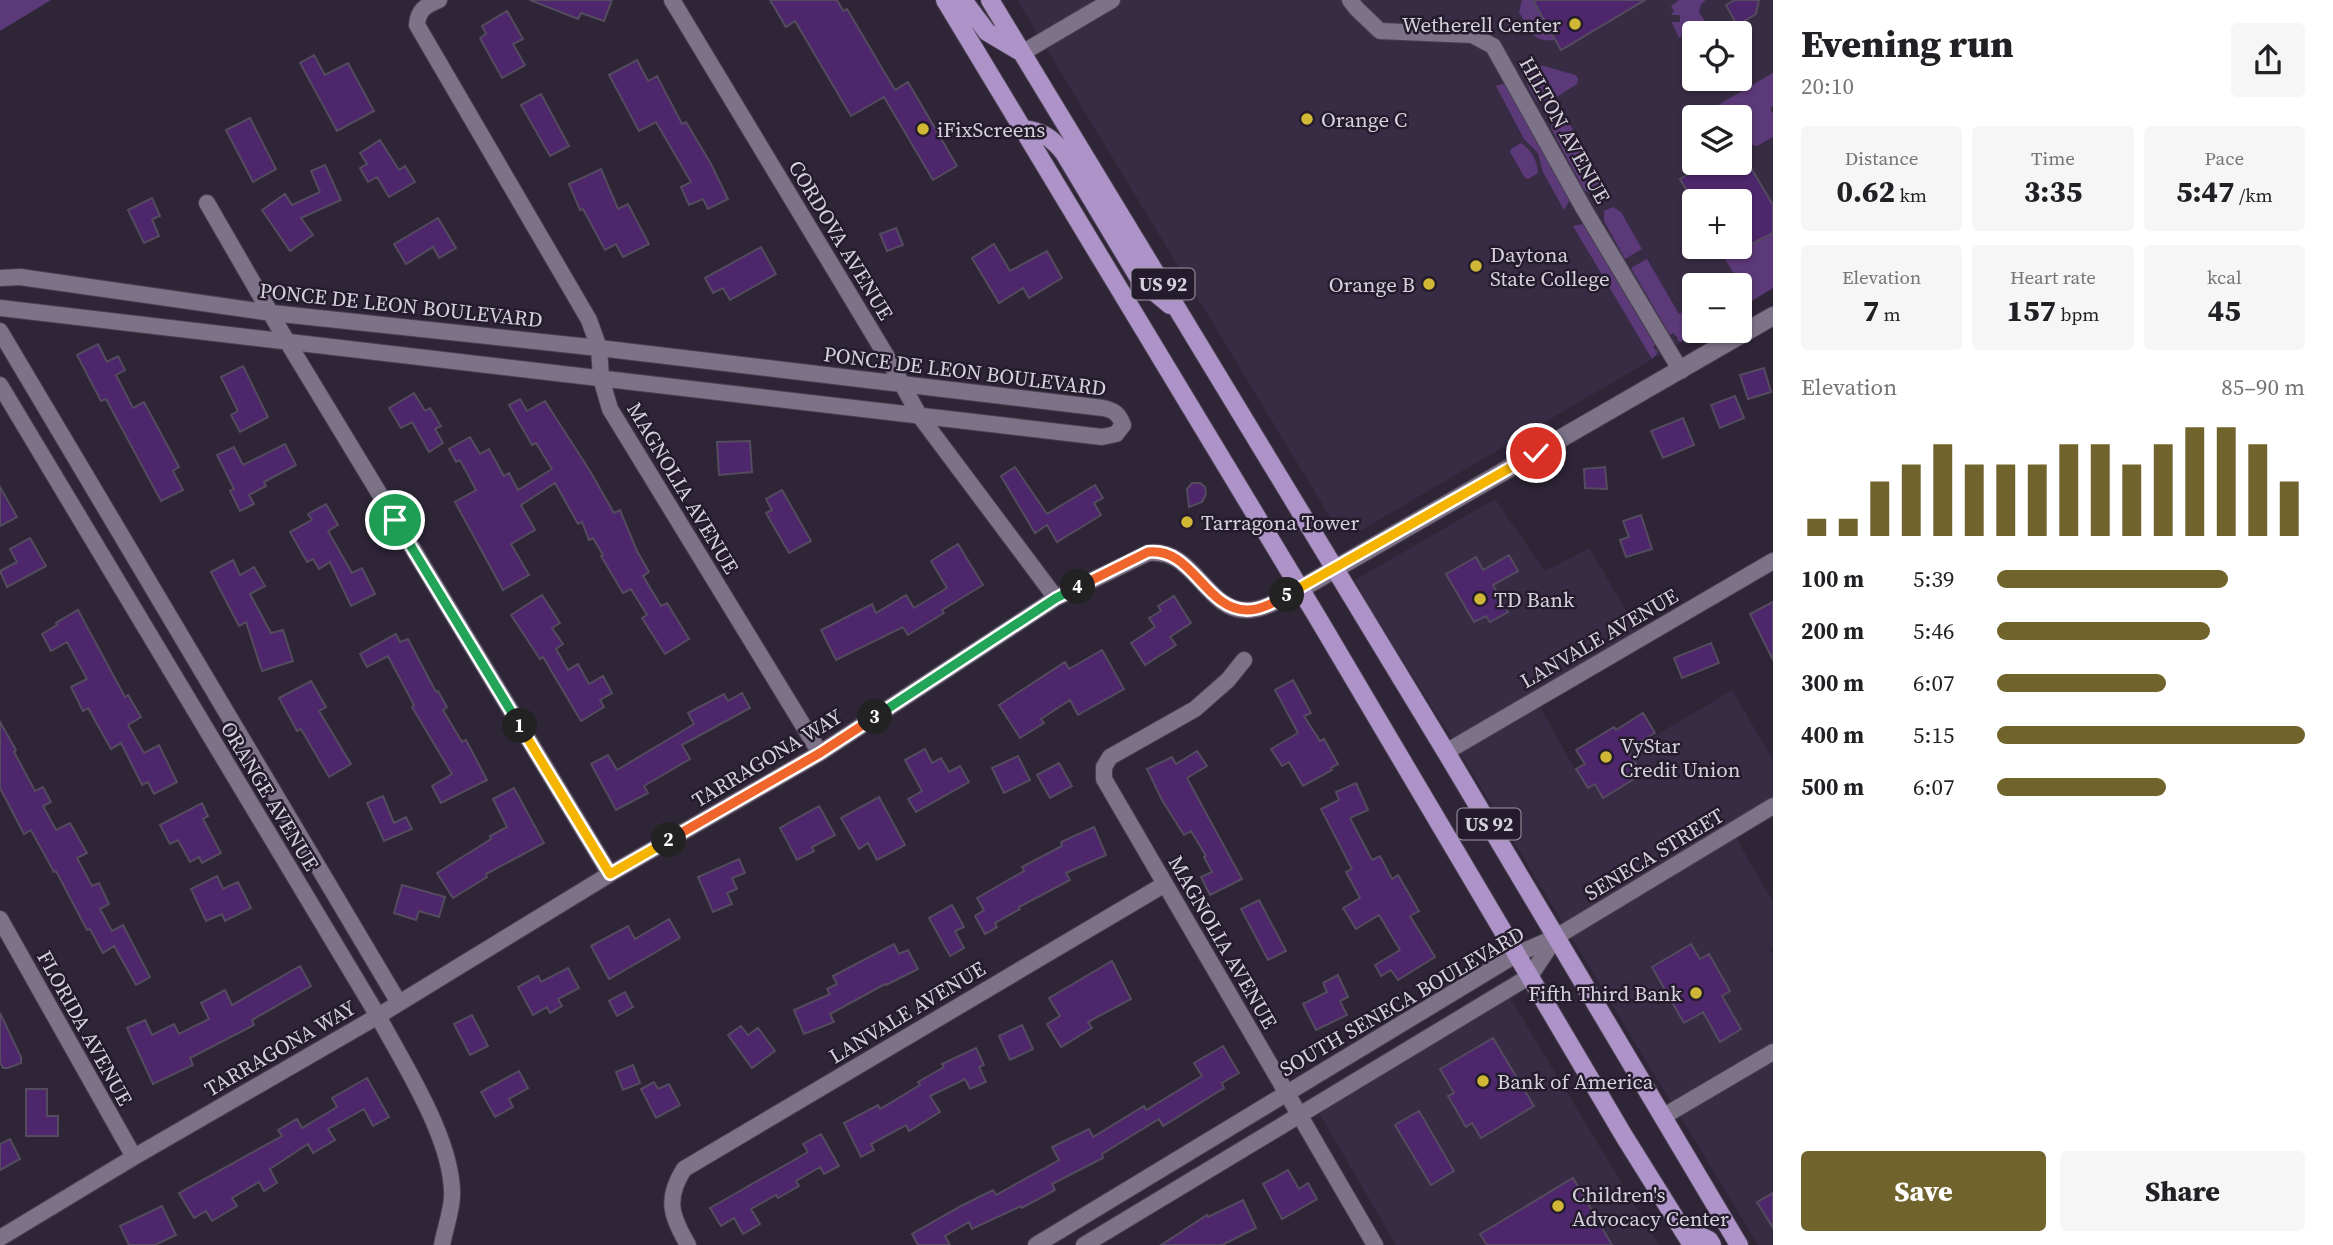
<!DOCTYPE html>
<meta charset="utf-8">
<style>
:root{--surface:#fff;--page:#f6f6f6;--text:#202124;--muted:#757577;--accent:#70642c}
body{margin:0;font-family:"Source Serif 4",serif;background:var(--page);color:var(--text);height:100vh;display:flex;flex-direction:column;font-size:26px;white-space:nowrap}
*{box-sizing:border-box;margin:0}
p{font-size:23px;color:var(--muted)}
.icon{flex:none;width:38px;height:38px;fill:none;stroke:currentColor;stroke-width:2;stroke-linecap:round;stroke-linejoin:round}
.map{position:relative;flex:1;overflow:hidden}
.panel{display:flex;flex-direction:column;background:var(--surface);width:560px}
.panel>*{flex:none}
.fabs{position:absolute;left:1682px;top:21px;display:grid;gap:14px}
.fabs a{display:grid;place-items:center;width:70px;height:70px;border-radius:7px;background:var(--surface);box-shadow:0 2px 5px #0004;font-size:35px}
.pin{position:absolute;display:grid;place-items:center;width:60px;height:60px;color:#fff;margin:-30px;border:4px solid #fff;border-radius:50%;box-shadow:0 2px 7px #0007}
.km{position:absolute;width:35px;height:35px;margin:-18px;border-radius:50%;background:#222;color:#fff;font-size:19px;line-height:35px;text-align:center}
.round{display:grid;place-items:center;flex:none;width:74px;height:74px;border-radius:7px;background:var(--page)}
.summary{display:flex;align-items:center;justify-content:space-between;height:119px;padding:0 28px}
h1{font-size:38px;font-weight:800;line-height:52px}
.metrics{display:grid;grid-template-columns:repeat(3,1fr);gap:10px;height:119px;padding:7px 28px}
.metrics div{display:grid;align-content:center;border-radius:7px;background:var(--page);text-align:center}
.metrics b{font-size:30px;font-weight:800}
.metrics small{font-size:19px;font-weight:400}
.metrics p{font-size:19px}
.chart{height:196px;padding:14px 28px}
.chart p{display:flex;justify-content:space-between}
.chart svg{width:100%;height:126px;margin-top:7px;stroke:var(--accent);stroke-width:6}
.primary-button{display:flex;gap:14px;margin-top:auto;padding:14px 28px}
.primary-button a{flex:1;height:80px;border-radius:7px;background:var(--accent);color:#fff;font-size:28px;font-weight:800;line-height:80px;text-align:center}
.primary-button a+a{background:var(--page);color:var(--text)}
ul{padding:0 28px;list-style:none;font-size:23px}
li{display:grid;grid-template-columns:112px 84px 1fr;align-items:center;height:52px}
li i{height:18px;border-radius:9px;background:var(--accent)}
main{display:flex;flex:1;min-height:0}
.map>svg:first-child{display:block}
</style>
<main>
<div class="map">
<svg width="1773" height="1245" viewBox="0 0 1773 1245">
<rect width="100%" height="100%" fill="#2e2537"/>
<path fill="#382c44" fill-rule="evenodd" d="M1017,0H1773V288L1740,308V285H1694V331H1700L1362,530H1348L1335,525ZM1694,33H1740V79H1694ZM1694,117H1740V163H1694ZM1694,201H1740V247H1694Z
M1495,499L1545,571L1589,548L1638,630L1452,739L1370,608L1355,580Z
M1732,690L1773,760V796L1563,923L1460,753L1540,707L1581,780Z
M1736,838L1773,902V947L1769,949L1773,955V1042L1671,1102L1572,938Z
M1510,998L1659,1245H1396L1319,1113Z
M1773,1061V1245H1758L1680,1116Z"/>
<path fill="#5c3a79" d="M0,0H51L0,31Z
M1522,0H1533L1556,40C1532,43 1530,30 1519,12Z
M1679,0H1706L1701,4L1699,12L1712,32L1716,33H1694V53L1690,56L1684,46L1690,41L1685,34L1679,38L1672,22H1680V15H1671L1674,11L1671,6Z
M1544,66L1575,75L1578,78L1577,84L1546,104L1538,103C1529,88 1512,66 1544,66Z
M1773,73V106L1770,108L1773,114V137L1757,146L1740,141V117H1726L1718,105Z
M1502,84L1508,85L1570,200L1564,210L1543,172L1538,153L1524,139L1496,86Z
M1557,119H1561L1569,123L1601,178L1602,187C1598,194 1590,195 1584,190L1551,128L1552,123Z
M1521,143C1532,151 1537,160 1538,173L1528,179L1525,178L1510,152L1511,149Z
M1613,207L1621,212L1642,249L1625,259L1604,221V211Z
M1583,224L1655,345L1653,346L1655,350H1657V354L1652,359L1573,226Z
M1773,233V288L1740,308V285H1729L1738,280L1725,259L1760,238L1762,240Z
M1647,259L1679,314L1694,306V331H1701L1681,342L1677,340L1678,338L1673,333L1670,335L1631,268Z"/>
<path fill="#4d266c" stroke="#544b5e" stroke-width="2" d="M530,0H612L604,21L581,13L578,19Z
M770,0H837L843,11L847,9L895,90L908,82L957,166L933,180L884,97L851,116L795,21L786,27Z
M1533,0H1645L1561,50Z
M1735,0H1759L1756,14L1737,25L1726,5Z
M507,11L523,39L513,44L525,65L502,78L480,38L486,34L482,26Z
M314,55L325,75L348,63L374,111L337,131L300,63Z
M637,60L648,81L657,76L682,124L686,122L711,164L728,199L708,209L703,199L689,205L681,187L691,182L656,122L639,131L609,75Z
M541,94L569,146L550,156L521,105Z
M250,118L276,169L253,182L226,130Z
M380,140L399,170L405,166L415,182L389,197L377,177L368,182L360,168L367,164L360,153Z
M1706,163H1748L1773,205V233L1740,250V201H1693L1680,179Z
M325,165L341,200L301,218L313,235L290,251L262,210L285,194L292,205L320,192L311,171Z
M601,169L618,209L628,204L649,244L623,257L616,244L605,250L583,209L580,210L569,184Z
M152,198L160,216L152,219L159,236L144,243L128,210Z
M438,218L456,248L439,258L433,247L406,264L394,244Z
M896,228L903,245L887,251L880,234Z
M994,244L1010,271L1047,251L1062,278L1029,298L1023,288L999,303L972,258Z
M761,247L776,274L730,300L723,288L713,293L705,278Z
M98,344L107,362L118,356L125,370L116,375L133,408L144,402L179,467L173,471L183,490L161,501L106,399L101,401L77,355Z
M243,366L268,417L240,432L231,415L238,411L221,377Z
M1764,368L1771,392L1748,399L1740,375Z
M414,393L425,411L430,408L441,426L435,429L443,443L429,452L412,422L401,428L389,408Z
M1735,396L1744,418L1720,428L1711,405Z
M520,399L527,411L545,401L590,471L614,513L620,510L637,551L649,572L643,576L661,606L667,603L689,639L665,654L642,618L647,615L631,589L623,593L601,556L603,555L593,538L589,540L582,522L578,524L555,483L521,505L535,530L511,544L529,575L503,590L455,502L476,490L460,460L456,462L449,449L470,437L480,454L489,449L504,476L509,473L518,490L552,469L536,443L532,445L509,405Z
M1683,418L1694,445L1663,458L1651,431Z
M750,441L752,472L719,475L717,442Z
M285,444L296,465L264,482L266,486L249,495L254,504L240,511L230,491L234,489L217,455L234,447L243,465Z
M1015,467L1047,514L1095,485L1103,498L1094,503L1101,515L1057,542L1047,525L1035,533L1001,476Z
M1605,467L1607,489L1585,488L1584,469Z
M1192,483H1200L1205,487L1206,494L1202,502L1189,507L1187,489Z
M0,487L17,517L0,526Z
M782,490L811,541L789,553L766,513L772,510L766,499Z
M326,504L338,525L328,531L352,573L362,568L375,594L351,606L330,562L319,569L313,559L307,562L290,532L312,520L308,514Z
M1641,515L1652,549L1626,557L1620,540L1629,537L1623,521Z
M30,538L46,566L7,587L0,571L17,562L10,549Z
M958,544L983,585L942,610L944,613L908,635L903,627L836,660L821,630L872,604L876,613L906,595L914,608L947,588L931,561Z
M1509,555L1518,571L1493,585L1508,612L1490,622L1486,616L1474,622L1446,574L1476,557L1483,570Z
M233,560L240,575L254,567L265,586L250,594L271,633L283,630L293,661L262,671L246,622L239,626L211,572Z
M542,595L560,623L552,628L563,644L556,649L568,670L578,664L589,684L603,676L612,693L600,700L604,707L581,721L543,657L540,659L511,615Z
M1174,596L1191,623L1170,637L1176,645L1145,665L1131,643L1155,627L1149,618L1161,611L1158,606Z
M1773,602V660L1750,614Z
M78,610L125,697L128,695L141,717L128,725L144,753L159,745L177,782L154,794L148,782L142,785L121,743L111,749L88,708L83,711L71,687L87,679L67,642L51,651L42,634L57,625L56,623Z
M396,634L400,642L408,639L436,692L438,691L447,707L443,710L462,742L466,740L487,780L441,803L432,786L452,774L412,707L414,705L388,656L367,667L360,654Z
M1711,643L1719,663L1682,678L1674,658Z
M1102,650L1124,689L1078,715L1070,700L1041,719L1044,723L1020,738L999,705L1065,662L1069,669Z
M1293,680L1311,713L1304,716L1320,741L1324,739L1338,764L1331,768L1332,770L1303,786L1289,762L1282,766L1271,749L1298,733L1275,690Z
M311,681L326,707L319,711L351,764L329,777L301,729L297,731L279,698Z
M742,693L750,708L682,745L690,759L644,786L648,793L616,810L591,764L608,755L617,770L694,724L688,713L724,694L728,701Z
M1643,713L1655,733L1627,749L1642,774L1603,798L1595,784L1588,788L1576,769L1585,764L1576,750L1614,727L1616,730Z
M0,722L16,750L14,752L35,791L43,787L51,802L43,806L56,830L70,823L87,853L77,858L92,886L99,883L109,904L100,909L112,931L123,925L150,977L136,985L114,946L103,953L90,929L87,930L56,871L54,872L31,830L24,834L0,788Z
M925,749L932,763L941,758L949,772L960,766L969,782L916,812L908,799L922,791L905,760Z
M1197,751L1207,766L1187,778L1242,879L1210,895L1201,877L1212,872L1204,857L1206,856L1191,831L1184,835L1162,800L1147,769L1172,757L1176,764Z
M1018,756L1030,780L1004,793L992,768Z
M1059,763L1072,786L1050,798L1037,775Z
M1356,783L1368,810L1350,818L1372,860L1380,856L1392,879L1398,875L1419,911L1410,916L1435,957L1398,980L1391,970L1381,976L1375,965L1400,950L1379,915L1356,929L1343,908L1360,898L1346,872L1352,869L1321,809L1339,800L1336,792Z
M514,788L544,843L486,874L487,877L453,898L437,873L491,839L490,836L507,827L493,799Z
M383,796L394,823L406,817L412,829L384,841L367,803Z
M879,797L905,845L877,860L868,843L859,849L841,818Z
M202,803L208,816L203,819L221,853L202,863L199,857L190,862L178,840L170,844L160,825Z
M819,806L835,835L812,847L814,851L797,860L780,828Z
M1094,827L1106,855L1066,873L1070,880L1019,907L1020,909L995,923L997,927L985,934L975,916L984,910L977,898L1024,871L1022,867L1062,846L1061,842Z
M739,859L745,873L732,878L737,889L727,893L732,904L713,912L698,877Z
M217,876L223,889L238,882L251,908L225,921L222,914L206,921L191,889Z
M402,885L445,897L439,917L419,911L416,920L394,913Z
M1259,900L1286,951L1268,960L1241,909Z
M952,905L964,927L955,931L964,948L950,956L929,918Z
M669,919L680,938L609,979L591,946L628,926L635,939Z
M894,944L899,954L908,950L918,969L886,985L885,984L830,1014L834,1022L804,1034L794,1010L830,994L827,989L837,984L833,976Z
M1691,944L1700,959L1709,954L1730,991L1722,996L1741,1029L1720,1042L1703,1012L1684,1023L1652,967Z
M1112,961L1131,999L1088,1022L1092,1028L1061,1047L1047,1024L1060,1016L1049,998Z
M300,966L311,986L252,1020L254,1025L190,1058L193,1065L153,1084L127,1028L145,1020L152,1035L174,1024L179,1034L209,1019L201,1003L225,990L232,1005Z
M568,968L579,988L558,999L562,1006L550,1013L547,1007L533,1015L518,987L538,976L541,982Z
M1338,975L1348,997L1340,1001L1347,1015L1316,1030L1303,1004L1327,992L1323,983Z
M625,992L633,1007L617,1016L609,1001Z
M0,1013L21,1057V1063L8,1068H3L0,1062Z
M472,1015L488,1046L470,1055L454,1024Z
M1022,1025L1033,1049L1010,1060L999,1036Z
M741,1026L748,1035L758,1028L775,1051L752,1068L728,1035Z
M1493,1038L1534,1106L1481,1138L1472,1123L1466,1127L1448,1096L1454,1093L1440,1069Z
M1223,1046L1239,1073L1222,1083L1224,1088L1163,1126L1159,1119L1102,1154L1103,1158L1052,1184L1055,1190L1022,1208L1021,1206L972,1229L969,1222L945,1236L950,1245H918L912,1234L961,1206L993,1190L996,1195L1059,1160L1052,1147L1089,1129L1093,1137L1144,1106L1146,1110L1202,1076L1194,1063Z
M976,1048L984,1065L979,1067L986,1082L970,1089L965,1079L930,1096L940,1112L909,1131L906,1125L871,1144L874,1150L861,1157L844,1123L878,1105L880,1109L920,1085L918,1082L944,1067L942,1064Z
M633,1065L640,1083L623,1090L616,1072Z
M519,1071L528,1088L509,1099L513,1107L495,1117L481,1092Z
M367,1078L389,1117L373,1126L364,1109L328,1129L335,1140L313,1153L308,1144L270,1169L277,1183L264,1191L259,1182L232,1198L237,1206L212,1221L206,1211L194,1218L179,1193L282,1136L278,1130L297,1119L302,1128L337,1107L332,1098Z
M654,1082L658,1089L669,1084L680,1105L656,1118L641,1089Z
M26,1089H47V1116H58V1136H26Z
M1419,1111L1454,1171L1431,1185L1395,1125Z
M821,1134L839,1166L824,1174L820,1167L796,1181L799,1186L778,1198L776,1195L751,1209L760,1224L743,1234L734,1218L721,1226L710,1208L808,1152L803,1144Z
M10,1139L20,1159L0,1170V1144Z
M1288,1170L1299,1189L1308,1183L1317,1199L1282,1219L1263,1184Z
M1573,1178L1612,1245H1487L1480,1234Z
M1773,1193V1228L1757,1202Z
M1243,1200L1256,1228L1222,1245H1161L1207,1215L1208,1217Z
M162,1206L176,1235L155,1245H129L120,1226Z"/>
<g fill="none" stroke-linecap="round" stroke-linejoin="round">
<defs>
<path id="minor" d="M439,0C425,6 418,10 417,25L589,320L599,348L601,378L610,409L820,753
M672,0L887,357L919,415L1056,598
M1350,0L1356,8L1380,31L1472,35L1493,46L1584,209L1681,371
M1022,53L1112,0
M207,203L282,333L610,874
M0,278L20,277L272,313L599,348L1103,408C1114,410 1119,414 1123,425L1116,434L1102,437L0,308
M0,331L399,1003
M0,385L378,1016C404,1065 454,1141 452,1197C451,1213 445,1229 442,1245
M1244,660L1228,680L1195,709L1110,757L1104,767V779L1375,1245
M1446,752L1773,561
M0,919L134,1157
M1664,1116L1773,1052
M0,1238L134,1157L378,1016L610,874L820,753L1056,598L1148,553C1195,547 1206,613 1249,610C1267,609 1284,597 1300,589
M688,1245C671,1216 665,1199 684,1169L1165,884
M1036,1245L1517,954L1556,937L1773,806
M1084,1245L1530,976L1556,937"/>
<path id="tertiary" d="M1300,589L1773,316"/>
<path id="primary" d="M945,0L1319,620L1624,1136L1692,1245
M963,0L987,32L1019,51
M990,0L1446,752L1739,1245
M1023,129C1042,131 1052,138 1064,153L1140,280L1170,305
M1682,1227L1709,1240L1712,1245"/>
</defs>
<use href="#minor" stroke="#48404f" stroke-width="18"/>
<use href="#tertiary" stroke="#48404f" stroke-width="20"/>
<use href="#primary" stroke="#48404f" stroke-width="20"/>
<use href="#minor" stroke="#7d7388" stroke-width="16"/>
<use href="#tertiary" stroke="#7d7388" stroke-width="18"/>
<use href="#primary" stroke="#ae93c9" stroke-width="18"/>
</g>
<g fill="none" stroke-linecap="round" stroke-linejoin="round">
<defs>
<path id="split-1" d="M395,520L520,726"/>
<path id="split-2" d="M520,726L610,874L669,840"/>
<path id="split-3" d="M669,840L820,753L875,717"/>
<path id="split-4" d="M875,717L1056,598L1078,587"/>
<path id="split-5" d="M1078,587L1148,552C1193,547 1204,609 1247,610C1261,610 1275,602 1287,595"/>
<path id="split-6" d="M1287,595L1536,453"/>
</defs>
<use href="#split-1" stroke="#fff" stroke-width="14"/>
<use href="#split-2" stroke="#fff" stroke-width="14"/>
<use href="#split-3" stroke="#fff" stroke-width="14"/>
<use href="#split-4" stroke="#fff" stroke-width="14"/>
<use href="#split-5" stroke="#fff" stroke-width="14"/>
<use href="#split-6" stroke="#fff" stroke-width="14"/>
<use href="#split-1" stroke="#22a559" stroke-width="9"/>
<use href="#split-2" stroke="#f5b400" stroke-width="9"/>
<use href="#split-3" stroke="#f0652b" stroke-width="9"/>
<use href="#split-4" stroke="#22a559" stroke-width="9"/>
<use href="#split-5" stroke="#f0652b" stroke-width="9"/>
<use href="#split-6" stroke="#f5b400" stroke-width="9"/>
</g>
<g fill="#d1b736" stroke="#241c2c" stroke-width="2.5">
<circle cx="1575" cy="24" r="7"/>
<circle cx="1307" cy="119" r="7"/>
<circle cx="923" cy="129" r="7"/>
<circle cx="1476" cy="266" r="7"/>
<circle cx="1429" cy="284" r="7"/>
<circle cx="1187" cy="522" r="7"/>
<circle cx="1480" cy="599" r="7"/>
<circle cx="1606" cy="757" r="7"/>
<circle cx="1696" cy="993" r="7"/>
<circle cx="1483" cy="1081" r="7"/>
<circle cx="1558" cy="1206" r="7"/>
</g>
<g text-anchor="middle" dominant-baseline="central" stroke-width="5" stroke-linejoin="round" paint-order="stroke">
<g fill="#241c2c" stroke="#a09aa6" stroke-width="2">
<rect x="1131.5" y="268.5" width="63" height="31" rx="5"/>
<rect x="1457.5" y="808.5" width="63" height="31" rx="5"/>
</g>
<g font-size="19" font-weight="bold" fill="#d5d0db">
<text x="1163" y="284">US 92</text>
<text x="1489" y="824">US 92</text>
</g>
<g font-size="21" fill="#d5d0db" stroke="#241c2c" text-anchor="start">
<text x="1561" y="24" text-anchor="end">Wetherell Center</text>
<text x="1321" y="119">Orange C</text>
<text x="937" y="129">iFixScreens</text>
<text x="1490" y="254">Daytona<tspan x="1490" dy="24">State College</tspan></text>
<text x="1415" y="284" text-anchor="end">Orange B</text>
<text x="1201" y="522">Tarragona Tower</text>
<text x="1494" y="599">TD Bank</text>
<text x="1620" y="745">VyStar<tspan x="1620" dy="24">Credit Union</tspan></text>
<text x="1682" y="993" text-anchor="end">Fifth Third Bank</text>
<text x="1497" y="1081">Bank of America</text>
<text x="1572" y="1194">Children's<tspan x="1572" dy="24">Advocacy Center</tspan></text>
</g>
<g font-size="21" fill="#d5d0db" stroke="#241c2c">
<text transform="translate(1565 130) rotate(61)">HILTON AVENUE</text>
<text transform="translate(841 240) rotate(59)">CORDOVA AVENUE</text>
<text transform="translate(401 305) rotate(6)">PONCE DE LEON BOULEVARD</text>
<text transform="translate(965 371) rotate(7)">PONCE DE LEON BOULEVARD</text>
<text transform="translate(683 488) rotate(59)">MAGNOLIA AVENUE</text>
<text transform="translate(1599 638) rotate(-30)">LANVALE AVENUE</text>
<text transform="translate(767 758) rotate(-31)">TARRAGONA WAY</text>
<text transform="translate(270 796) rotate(59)">ORANGE AVENUE</text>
<text transform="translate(1654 854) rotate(-31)">SENECA STREET</text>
<text transform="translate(1223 942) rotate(60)">MAGNOLIA AVENUE</text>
<text transform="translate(1402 1001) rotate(-30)">SOUTH SENECA BOULEVARD</text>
<text transform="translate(907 1012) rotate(-31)">LANVALE AVENUE</text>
<text transform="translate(85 1028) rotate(61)">FLORIDA AVENUE</text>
<text transform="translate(280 1048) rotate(-30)">TARRAGONA WAY</text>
</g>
</g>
</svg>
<div class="fabs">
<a><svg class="icon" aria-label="locate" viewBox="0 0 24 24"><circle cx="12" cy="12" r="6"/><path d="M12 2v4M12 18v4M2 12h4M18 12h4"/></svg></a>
<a><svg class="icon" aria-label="layers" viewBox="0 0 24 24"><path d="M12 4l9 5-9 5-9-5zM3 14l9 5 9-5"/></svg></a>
<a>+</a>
<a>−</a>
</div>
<div class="pin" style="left:395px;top:520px;background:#1e9e55"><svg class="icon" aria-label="arrive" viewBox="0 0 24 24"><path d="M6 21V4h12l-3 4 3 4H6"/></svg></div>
<div class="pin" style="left:1536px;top:453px;background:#d93025"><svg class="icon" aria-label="check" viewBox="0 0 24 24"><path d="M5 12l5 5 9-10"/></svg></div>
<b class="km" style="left:520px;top:726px">1</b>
<b class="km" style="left:669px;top:840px">2</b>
<b class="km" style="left:875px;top:717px">3</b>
<b class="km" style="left:1078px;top:587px">4</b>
<b class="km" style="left:1287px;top:595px">5</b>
</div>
<section class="panel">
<div class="summary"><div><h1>Evening run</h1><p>20:10</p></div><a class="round"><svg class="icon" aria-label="share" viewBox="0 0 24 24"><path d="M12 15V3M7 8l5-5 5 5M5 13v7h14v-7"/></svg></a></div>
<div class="metrics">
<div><p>Distance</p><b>0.62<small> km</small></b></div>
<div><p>Time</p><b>3:35</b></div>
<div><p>Pace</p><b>5:47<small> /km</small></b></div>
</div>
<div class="metrics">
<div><p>Elevation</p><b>7<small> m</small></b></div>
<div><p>Heart rate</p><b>157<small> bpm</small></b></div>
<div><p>kcal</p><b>45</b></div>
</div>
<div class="chart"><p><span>Elevation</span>85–90 m</p>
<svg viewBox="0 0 160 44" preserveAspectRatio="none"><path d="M5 44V38M15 44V38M25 44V25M35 44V19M45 44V12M55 44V19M65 44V19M75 44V19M85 44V12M95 44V12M105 44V19M115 44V12M125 44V6M135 44V6M145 44V12M155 44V25"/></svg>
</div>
<ul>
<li><b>100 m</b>5:39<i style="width:75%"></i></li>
<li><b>200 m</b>5:46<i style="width:69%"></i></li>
<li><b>300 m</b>6:07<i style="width:55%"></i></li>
<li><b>400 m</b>5:15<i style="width:100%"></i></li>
<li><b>500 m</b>6:07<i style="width:55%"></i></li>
</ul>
<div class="primary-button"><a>Save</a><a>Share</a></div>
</section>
</main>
